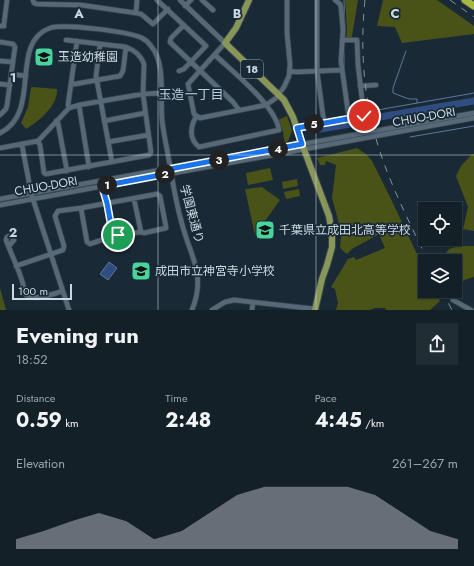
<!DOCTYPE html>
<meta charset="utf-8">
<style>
:root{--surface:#132028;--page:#202d34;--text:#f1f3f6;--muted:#9da3a8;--line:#323e45;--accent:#8c9099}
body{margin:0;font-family:Jost,"Noto Sans JP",sans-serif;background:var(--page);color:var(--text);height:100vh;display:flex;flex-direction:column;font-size:15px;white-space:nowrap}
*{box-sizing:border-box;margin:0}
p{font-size:13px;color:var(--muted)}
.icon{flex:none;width:22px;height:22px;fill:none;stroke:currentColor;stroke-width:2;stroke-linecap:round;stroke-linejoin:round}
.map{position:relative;height:310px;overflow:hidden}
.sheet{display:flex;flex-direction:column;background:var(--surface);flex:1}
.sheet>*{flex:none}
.controls{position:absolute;left:418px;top:202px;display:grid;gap:8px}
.controls a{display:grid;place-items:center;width:44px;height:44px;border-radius:0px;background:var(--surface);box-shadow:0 1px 3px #0004,0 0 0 1px var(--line);font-size:20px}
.scale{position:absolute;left:12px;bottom:10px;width:60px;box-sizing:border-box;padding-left:4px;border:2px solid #ccd7df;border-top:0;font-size:11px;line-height:14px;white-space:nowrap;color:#ccd7df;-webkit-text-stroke:3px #192a36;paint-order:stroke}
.pin{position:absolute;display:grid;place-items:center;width:34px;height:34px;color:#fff;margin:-17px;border:2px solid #fff;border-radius:50%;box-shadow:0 1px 4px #0007}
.km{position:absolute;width:20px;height:20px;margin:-10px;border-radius:50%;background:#222;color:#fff;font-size:11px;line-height:20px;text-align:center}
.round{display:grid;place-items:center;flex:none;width:42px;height:42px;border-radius:0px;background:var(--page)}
.head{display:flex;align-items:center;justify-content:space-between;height:68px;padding:0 16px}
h1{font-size:22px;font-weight:700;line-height:30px}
.stats{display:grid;grid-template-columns:repeat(3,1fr);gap:6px;height:68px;padding:4px 16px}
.stats div{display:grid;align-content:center}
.stats b{font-size:20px;font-weight:700}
.stats small{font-size:11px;font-weight:400}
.stats p{font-size:11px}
.chart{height:112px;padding:8px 16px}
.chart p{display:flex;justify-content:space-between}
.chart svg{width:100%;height:72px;margin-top:4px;fill:var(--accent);opacity:.7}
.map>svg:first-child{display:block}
</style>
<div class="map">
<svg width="474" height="310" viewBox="0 0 474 310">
<rect width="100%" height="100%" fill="#192a36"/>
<path fill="#4a5317" d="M345,0H358L351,42L346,43L347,28Z
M383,0H437L474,26V34L402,43L395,27L377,26Z
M32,87L57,89C58,106 39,121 26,129L21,123L28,107L31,88Z
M287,116L292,131L288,141L285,143L283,134H284L278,120Z
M357,148L367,155L372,161L390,197L425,271V291H435L440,301L430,310H386L385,308H375L369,310H336L338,303L335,289L331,287L348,259L354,257L356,260L385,248L379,234L352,249L347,254L342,250L340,247L341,238L338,220L332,198L336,165L326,161L325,165H320L317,158Z
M472,154H474V231L463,229L468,207L456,176L461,166Z
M270,168L273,180L248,185L246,173Z
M297,179L298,186L283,189L282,182Z
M262,187L280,200L255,235L245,189Z
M299,189L300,196L286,199L284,192Z
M459,246H474V277L464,280L455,298L451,291H455V261H440L449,249Z
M0,288L6,310H0Z"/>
<path fill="#2f4d80" stroke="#5e769c" d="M109,262L117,268L108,280L100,274Z"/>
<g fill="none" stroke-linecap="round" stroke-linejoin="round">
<path stroke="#5e769c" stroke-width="1" d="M344,0L345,29
M406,51L393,88V93L409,99H417V103
M344,53V68
M345,77L351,116
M372,111L474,93
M410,137L474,126"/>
<path stroke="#2f4d80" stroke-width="7" d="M315,130L356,123L374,118L474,101"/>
<defs>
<path id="minor" d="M33,0L34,3L37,4L81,5L136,13L141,14L153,24L168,9
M157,0L206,46L184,69L179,71
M180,0L225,43L188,84L194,114L200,118L266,105L276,98L284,87L289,76L290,64L287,33V0
M202,0L213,10
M317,0V71L324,123
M335,0L340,4L341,7L343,30L341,61L349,119
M185,6L191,0
M136,13L137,0
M184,25L171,38L170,42L233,102L239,110
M0,26H4V24L7,0
M0,42L13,44L15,47L7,105L6,109L0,115
M100,44L96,76L112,162
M0,61L13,62
M290,71L296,72L342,70
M11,74L26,76
M0,84L10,85
M71,84H75L120,76L123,71L126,47
M360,86L376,85
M79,105L89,167
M69,108L68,105L77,41
M196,117C190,127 189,139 199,147L279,130C276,106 233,72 215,55
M56,121L58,123L67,171
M104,121L145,113
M297,128L364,116L358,65L357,40H342
M0,133C43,112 8,43 50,28C63,23 130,32 142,38C146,40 149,43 151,46C166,63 160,97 162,119C163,131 166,143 168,155C172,177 175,199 181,220C189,255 207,273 192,310
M38,141L40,145L44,173L46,174L149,155L151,152L143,94L144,64C141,55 134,50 126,47L66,40
M108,142L148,135
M22,145L31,193L69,310
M0,148L38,141L69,108L79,105L143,94L161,93
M103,186L107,203L113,236
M0,199L474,113
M134,199L141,232
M0,205L474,118
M9,246L14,240L11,236L7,237L6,240C11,254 19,269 23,284C24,288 23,293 26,295C36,301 53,294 63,291
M16,266L63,250L64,246L55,216L58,211L81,208L157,194L160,196L166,227V228L144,233L141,232L113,236L90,244L87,242L81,208
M453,300L471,310
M212,310L225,302L234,300L315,309
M252,310L253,302"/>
<path id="major" d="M249,0L236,28L225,43L284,100L293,117L302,144L329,216L332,233V247L327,265L322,279L315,310"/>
<path id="highway" d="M465,0L474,6"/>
</defs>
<use href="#minor" stroke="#38454f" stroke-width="6"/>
<use href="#major" stroke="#38454f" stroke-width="8"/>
<use href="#highway" stroke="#38454f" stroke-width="9"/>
<use href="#minor" stroke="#576977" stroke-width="4.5"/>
<use href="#major" stroke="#889757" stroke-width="6"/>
<use href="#highway" stroke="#a9b641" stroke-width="7"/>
<path stroke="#85939c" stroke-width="1" stroke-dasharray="7 7" stroke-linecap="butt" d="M365,0C359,56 365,113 385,166C397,198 413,230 428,261
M450,0L474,17
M442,291L452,310"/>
</g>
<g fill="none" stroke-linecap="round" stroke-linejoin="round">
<defs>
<path id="route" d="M118,235L113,236L107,203L102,186L171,173L170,169L302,144L297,128L364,116"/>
</defs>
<use href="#route" stroke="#fff" stroke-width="8"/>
<use href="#route" stroke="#1a73e8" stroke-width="5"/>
</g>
<path fill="none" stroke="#ccd7df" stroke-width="1" stroke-opacity="0.55" d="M158,0V310M316,0V310M0,155H474"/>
<defs>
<symbol id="school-square" viewBox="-11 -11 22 22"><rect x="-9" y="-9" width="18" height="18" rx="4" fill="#48d49d" stroke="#192a36"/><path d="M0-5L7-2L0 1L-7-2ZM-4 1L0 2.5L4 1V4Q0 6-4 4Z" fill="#111"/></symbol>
</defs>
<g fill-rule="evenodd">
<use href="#school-square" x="33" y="46" width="22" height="22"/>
<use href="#school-square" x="254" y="219" width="22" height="22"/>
<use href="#school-square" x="130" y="260" width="22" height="22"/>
</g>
<g text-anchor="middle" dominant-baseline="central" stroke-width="3.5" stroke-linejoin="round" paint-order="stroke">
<rect fill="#192a36" stroke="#96a3ac" stroke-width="1" x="241" y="60" width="22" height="18" rx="3"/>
<g font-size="11" font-weight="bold" fill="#ccd7df">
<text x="252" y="69">18</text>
</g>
<g font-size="12" fill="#ccd7df" stroke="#192a36" text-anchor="start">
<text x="58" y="57">玉造幼稚園</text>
<text x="279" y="230">千葉県立成田北高等学校</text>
<text x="155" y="271">成田市立神宮寺小学校</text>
</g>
<g font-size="12" fill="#ccd7df" stroke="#192a36">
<text transform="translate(424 117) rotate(-10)">CHUO-DORI</text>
<text transform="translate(46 186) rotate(-10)">CHUO-DORI</text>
<text transform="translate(192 214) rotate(75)">学園東通り</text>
</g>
<g font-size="13" fill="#b8ccdc" stroke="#192a36">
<text x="191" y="94">玉造一丁目</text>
</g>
</g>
<g font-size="13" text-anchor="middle" font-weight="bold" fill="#ccd7df" stroke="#192a36" stroke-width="3.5" stroke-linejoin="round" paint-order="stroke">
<text x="79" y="18">A</text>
<text x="237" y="18">B</text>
<text x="395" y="18">C</text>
<text x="13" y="82">1</text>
<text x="13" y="237">2</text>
</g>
</svg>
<div class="controls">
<a><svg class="icon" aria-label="locate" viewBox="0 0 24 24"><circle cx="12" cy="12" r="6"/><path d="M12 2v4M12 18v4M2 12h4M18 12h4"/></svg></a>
<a><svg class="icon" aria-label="layers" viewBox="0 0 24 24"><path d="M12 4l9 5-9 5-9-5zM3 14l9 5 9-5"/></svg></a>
</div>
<div class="scale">100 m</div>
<div class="pin" style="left:118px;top:235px;background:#1e9e55"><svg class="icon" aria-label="arrive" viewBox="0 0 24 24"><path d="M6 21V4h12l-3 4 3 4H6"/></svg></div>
<div class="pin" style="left:364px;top:116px;background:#d93025"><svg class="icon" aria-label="check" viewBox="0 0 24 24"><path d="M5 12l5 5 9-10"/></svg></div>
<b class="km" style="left:107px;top:185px">1</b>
<b class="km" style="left:165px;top:174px">2</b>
<b class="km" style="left:219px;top:160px">3</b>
<b class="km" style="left:278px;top:149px">4</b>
<b class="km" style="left:314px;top:124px">5</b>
</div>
<section class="sheet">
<div class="head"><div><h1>Evening run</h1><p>18:52</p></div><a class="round"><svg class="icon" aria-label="share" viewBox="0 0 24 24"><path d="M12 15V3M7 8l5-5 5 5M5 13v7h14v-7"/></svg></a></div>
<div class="stats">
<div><p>Distance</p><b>0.59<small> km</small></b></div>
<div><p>Time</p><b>2:48</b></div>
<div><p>Pace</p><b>4:45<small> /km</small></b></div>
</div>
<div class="chart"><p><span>Elevation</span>261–267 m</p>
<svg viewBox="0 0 160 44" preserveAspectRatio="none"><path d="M0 44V38L10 33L20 27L30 22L40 27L50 38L60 33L70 22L80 11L90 6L100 6L110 6L120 6L130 11L140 22L150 33L160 38V44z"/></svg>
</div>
</section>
